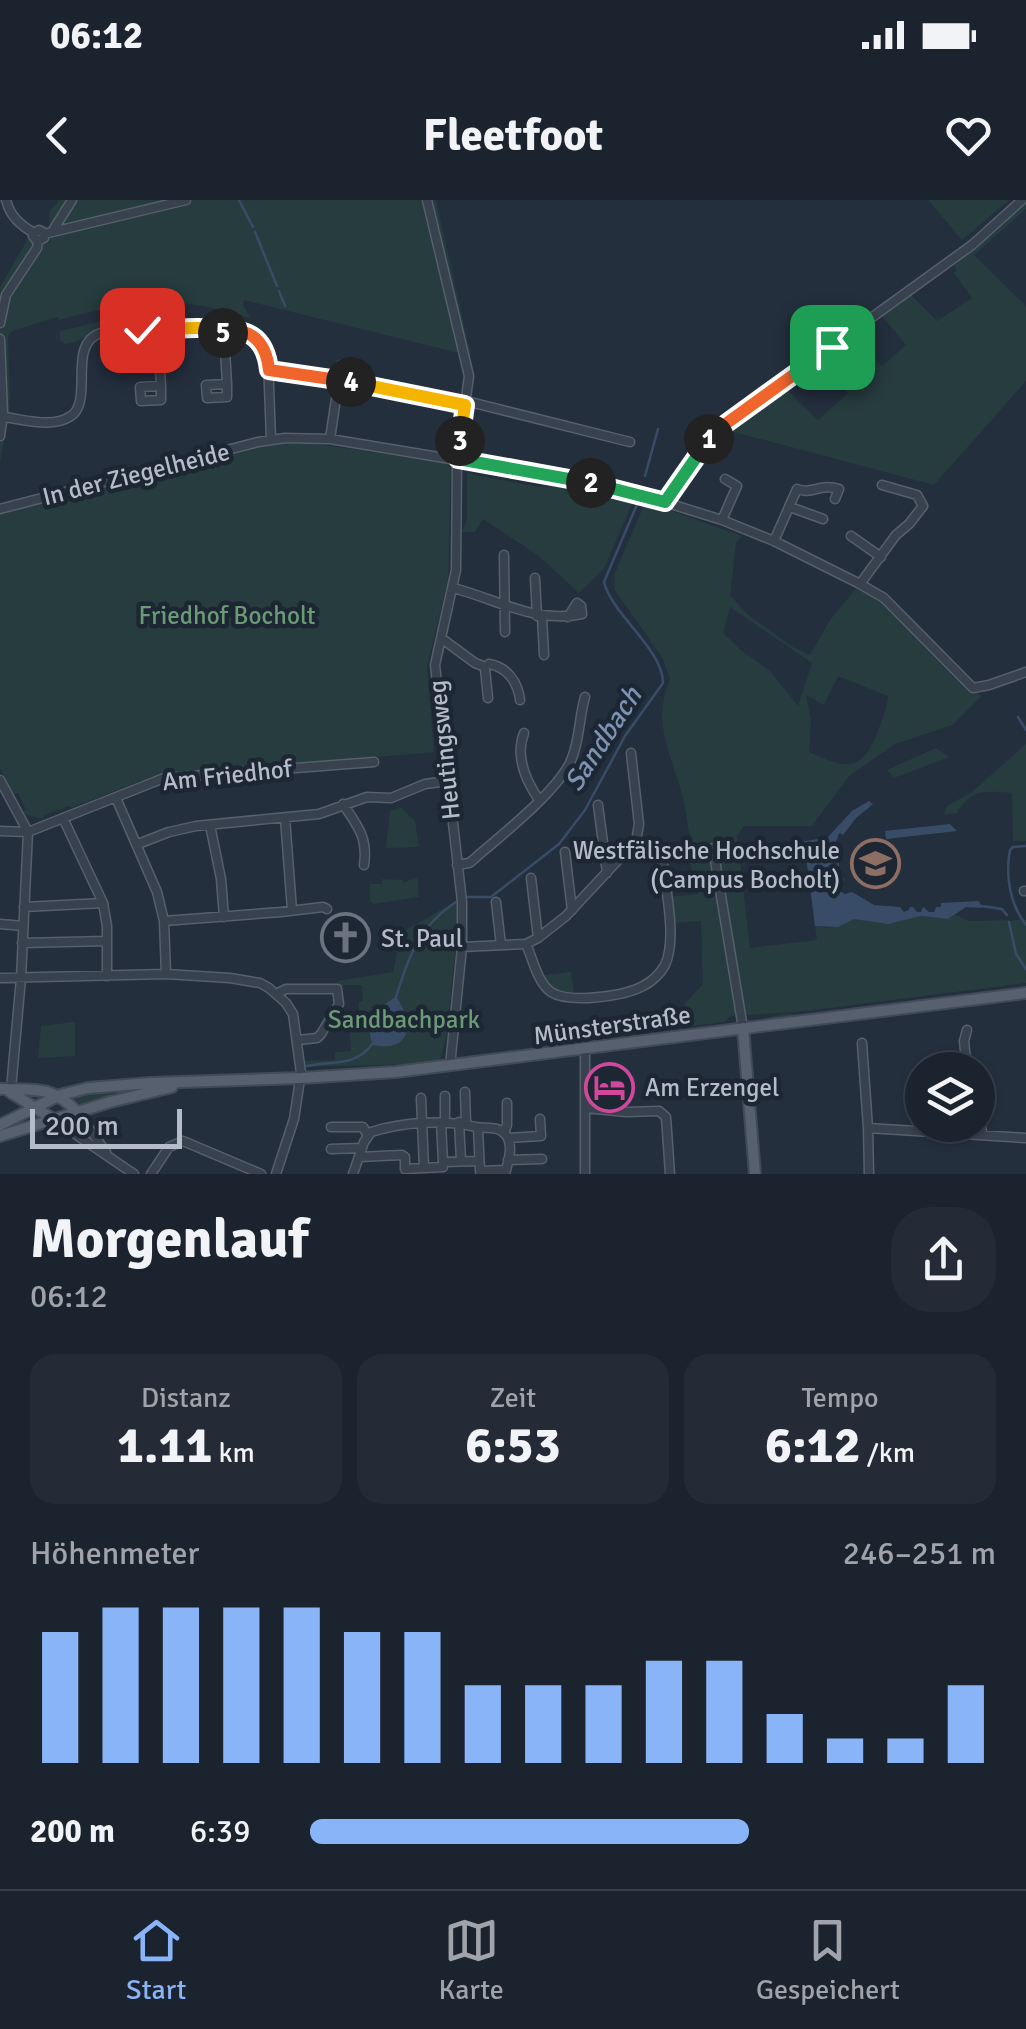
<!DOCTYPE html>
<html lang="de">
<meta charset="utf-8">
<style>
:root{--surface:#1b232e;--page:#242b36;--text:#f1f3f6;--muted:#a0a4aa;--line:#39404a;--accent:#8ab4f8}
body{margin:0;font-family:Signika,sans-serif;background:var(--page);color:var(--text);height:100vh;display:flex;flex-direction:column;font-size:38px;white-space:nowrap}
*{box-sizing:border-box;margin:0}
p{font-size:32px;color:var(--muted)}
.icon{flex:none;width:55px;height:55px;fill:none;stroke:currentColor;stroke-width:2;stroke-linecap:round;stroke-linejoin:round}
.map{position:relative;height:974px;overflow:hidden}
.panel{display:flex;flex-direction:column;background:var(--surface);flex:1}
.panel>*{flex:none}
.controls{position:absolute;left:905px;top:852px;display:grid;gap:20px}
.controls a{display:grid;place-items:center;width:90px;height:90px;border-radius:50%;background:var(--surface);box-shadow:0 2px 8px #0004,0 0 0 2px var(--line);font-size:50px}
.scale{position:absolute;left:30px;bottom:25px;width:152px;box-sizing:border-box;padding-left:10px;border:5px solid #b4bcc9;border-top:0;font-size:28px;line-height:35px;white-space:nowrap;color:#b4bcc9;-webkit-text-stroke:8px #1d2633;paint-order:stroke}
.pin{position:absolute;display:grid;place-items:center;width:85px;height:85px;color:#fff;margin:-42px;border-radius:20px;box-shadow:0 5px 15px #0006}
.km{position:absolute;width:50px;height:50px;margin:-25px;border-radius:50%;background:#222;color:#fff;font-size:28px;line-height:50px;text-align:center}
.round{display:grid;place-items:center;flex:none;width:105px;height:105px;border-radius:40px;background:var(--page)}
.summary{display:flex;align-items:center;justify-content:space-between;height:170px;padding:0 30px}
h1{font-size:55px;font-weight:700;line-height:75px}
.figures{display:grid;grid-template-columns:repeat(3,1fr);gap:15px;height:170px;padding:10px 30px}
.figures div{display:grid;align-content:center;border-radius:25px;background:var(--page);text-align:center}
.figures b{font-size:50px;font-weight:700}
.figures small{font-size:28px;font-weight:400}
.figures p{font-size:28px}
.chart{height:280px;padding:20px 30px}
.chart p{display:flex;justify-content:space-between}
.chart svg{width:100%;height:180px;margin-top:10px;stroke:var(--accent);stroke-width:6}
ul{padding:0 30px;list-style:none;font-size:32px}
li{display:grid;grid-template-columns:160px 120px 1fr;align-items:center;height:75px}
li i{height:25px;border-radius:12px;background:var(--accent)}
.status{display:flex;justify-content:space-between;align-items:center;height:70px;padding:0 50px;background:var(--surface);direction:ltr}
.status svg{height:28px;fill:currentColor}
header{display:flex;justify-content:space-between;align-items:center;height:130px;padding:0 30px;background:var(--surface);font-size:45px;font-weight:700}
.tabs{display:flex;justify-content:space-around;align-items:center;height:140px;border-top:2px solid var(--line);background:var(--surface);font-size:28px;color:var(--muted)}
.tabs a{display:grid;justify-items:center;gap:5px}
.tabs .selected{color:var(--accent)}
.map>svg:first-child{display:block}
</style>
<div class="status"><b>06:12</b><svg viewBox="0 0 49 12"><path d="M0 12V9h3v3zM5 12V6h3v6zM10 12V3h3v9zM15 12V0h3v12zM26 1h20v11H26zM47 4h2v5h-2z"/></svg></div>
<header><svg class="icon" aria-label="back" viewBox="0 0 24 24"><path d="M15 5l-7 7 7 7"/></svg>Fleetfoot<svg class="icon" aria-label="heart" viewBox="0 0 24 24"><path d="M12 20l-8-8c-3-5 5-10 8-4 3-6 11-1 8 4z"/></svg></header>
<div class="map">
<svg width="1026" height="974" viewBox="0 0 1026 974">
<rect width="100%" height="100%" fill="#242f3e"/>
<path fill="#263c3f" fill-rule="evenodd" d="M59,0H436L471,156L244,100L243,105L250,118C226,112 203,104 178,103C137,101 98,109 59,120L57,117L12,131L8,136L10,209L0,262V87L29,37L37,42L50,43L49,13Z
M928,0H1009L962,40Z
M1026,3V9L974,55L1026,106V181L934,285L723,229L784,187L818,220L848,193L819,162L853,138L882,166L906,145L882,116L911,95L937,121L972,98L954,73L957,70L953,64Z
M111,119L112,127C90,130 83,143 64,144L63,141H60V131Z
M284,233L285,244H317L445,263L451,267L448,380L427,466L434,552L150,577L71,608L69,606L44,615V619L24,614L23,612L26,610L18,593L13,595L0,568V305L228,244Z
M467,272L479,276L540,287L567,286L633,301L604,369L579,393L539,356L483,319L475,332H462L467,321Z
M644,305L658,306L742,336L736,343L730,395L746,413L791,446L810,455L830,420L858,386L883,402L981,496L952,525L895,544L849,576L812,626H744L737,636L750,748L817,740L815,726L829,728L854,719L921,716L948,719L956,715L968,721L1026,720V783L798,812L731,816L724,822L676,828C675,811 691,797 703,784L701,721L671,723L668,697L698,694L687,650L692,638L689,633C687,620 685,607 682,594C670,552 652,522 670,479L662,457L614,389L615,373ZM730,407L812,463L798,506L770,471L741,450L723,433ZM838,476L888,496C887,508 883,517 879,528C863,573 848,570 809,552L811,519L806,495L824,505Z
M1026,544V641H1013L1012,593C986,591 972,588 957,613L943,615L947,606L972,592Z
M936,548L949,557L894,578L887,570Z
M401,608L415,621L419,647L386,648L390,611Z
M417,677L419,697L373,704L370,701V684H382V679L403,680V683Z
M456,701L457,735L446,838L440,861L416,864L305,867L304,861L335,860V852L351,851L350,825L359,824V802L363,801L362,785H345L338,788L337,781L393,772L401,733Z
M571,772L574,794C557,794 551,790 544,775Z
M1026,786V790L807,817L766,818L782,814H808Z
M75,822V856L38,858L41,826Z
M161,885L82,907L73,895L74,894Z"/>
<path fill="#394c67" d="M869,601L873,604L856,618L843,635L839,633L835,646L838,647L839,670L844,680L838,686L840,691L845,694L852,692L874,705L900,707L904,712L909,710L910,707H913L917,712H921L923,707L929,712H934L936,707H941V703L979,701L982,708L966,707L948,719L921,716L888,724L854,719L838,727L815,726L804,641L827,638L852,611Z
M950,624L957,631L886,639L885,631Z
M396,797C416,823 410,853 373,845C363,825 379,806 396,797Z"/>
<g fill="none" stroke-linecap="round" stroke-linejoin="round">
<path stroke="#394c67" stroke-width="2.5" d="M239,0L253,27
M255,32L277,86
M279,91L285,106
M645,276L658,229
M1018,517L1026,530
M1026,646L1013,647L1010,650C1005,675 1010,705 1026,725
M466,697H491L559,644L585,610L625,536L663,483C663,449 612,415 604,382L638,302
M982,706L1002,709L1007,715
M1009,722L1016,754L1026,769
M395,800C408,758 418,727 456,702
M307,866C335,860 355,868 374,842"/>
<defs>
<path id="minor" d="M6,0C10,16 20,25 34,33L39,30L43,32L44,38L37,41L33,36L34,33
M427,0L469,176L457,263L456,370L435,465L462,702V747L450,866
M52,32L72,0
M44,34L186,0
M0,123L6,95L37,48L38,41
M158,132L161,186L140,187L141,201L161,200V186
M224,133L227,184L206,185L207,198L227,197V184
M0,139L3,214L0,236
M269,170L390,188L465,205
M466,201L630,242
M3,217C23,219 52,229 71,216C92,202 71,153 93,137C109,125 143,134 161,131C177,128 198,126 215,129C217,130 219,132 222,132C229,134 235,129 244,131C257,136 264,147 268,160L271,239
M330,239L341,165
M665,302L719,228L972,45L1022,0
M790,307L823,319
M0,309L258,242L285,238L330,239L577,280L645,296L722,320L774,341L860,384L884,398L973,488L989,485L1026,472
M722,320L737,286L725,279
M851,336L881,357
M774,341L797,289C812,295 820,283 839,289L835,299
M504,355L505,432
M535,378L537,416
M860,384L896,335L909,324L923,306L917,295L882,285
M453,388C497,399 535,424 582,414L581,406L577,403L568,417
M542,416L544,455
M441,438L475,463L483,466
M489,464C507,467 518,482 520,500
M485,469L488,498
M524,533C515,556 526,581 539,600
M631,553L639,624L635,647
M0,580L28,632L21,778L11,889
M116,598L157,692L164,721L166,774
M343,604C358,627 368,637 364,665
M598,605L607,673
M63,618L103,703L107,726V776
M285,618L292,710
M210,625L221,679L224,717
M0,631L28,632L164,578L374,562
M138,644L169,632L196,626L319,614L367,597L391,598L425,584L448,581
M713,648L743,828
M565,652L572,710
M457,665L469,663L473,660C500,636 560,590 572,558C580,538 579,517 585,497
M531,678L538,738
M1024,691H1026
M496,702L501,745
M24,707L103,703
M164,721L281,712L323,707L327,709
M0,724L23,726
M22,743L107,741
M526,744C533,759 537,782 551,792C569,804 625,796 643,786C653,781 660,774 665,765C677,739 666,692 663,664C658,651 648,647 635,647
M462,747L526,744L538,738L566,716L620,658L635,647
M0,778L166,774L230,778L260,783L269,788L286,803L293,814L301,873L294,919L276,974
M276,794L286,789H337L339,804L321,834L317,838L298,840
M967,830L964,841L967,870
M862,843L868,928L1026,938
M585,849V974
M465,892L466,923
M445,896V923
M978,897L982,933
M421,898L424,968
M586,908L626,912L659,911L666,917L670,974
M77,912L106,952
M53,919L134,974
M459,922L461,961
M441,923L443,962L479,961
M331,927H363L368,936
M478,928L480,971L506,970
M868,928L869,974
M504,933L507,925V903
M508,938L541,936L540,919
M331,949L362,948
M359,957L402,955L405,957V969L443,967
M508,960L542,959
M151,974L169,947L183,941L261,974
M353,974L364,942L371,932C403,922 444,919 476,927C486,929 498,925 506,935C514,946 508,962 505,974"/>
<path id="major" d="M743,828L755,974
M0,889C33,890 53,885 77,912
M7,890L53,919
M0,925L60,895L88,888L151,883L301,878L395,872L1026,793
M0,936L110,902L172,887"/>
</defs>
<use href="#minor" stroke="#565f6c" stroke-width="11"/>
<use href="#major" stroke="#414a57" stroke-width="14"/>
<use href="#minor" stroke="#38414e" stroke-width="8"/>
<use href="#major" stroke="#56606e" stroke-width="10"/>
</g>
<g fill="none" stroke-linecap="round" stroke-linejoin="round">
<defs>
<path id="split-1" d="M709,239L720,228L832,147"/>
<path id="split-2" d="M591,283L665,302L709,239"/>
<path id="split-3" d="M460,241L458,259L591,283"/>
<path id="split-4" d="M351,182L465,205L460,241"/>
<path id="split-5" d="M223,133C251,126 266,142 269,170L351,182"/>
<path id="split-6" d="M142,130C168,133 198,122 223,133"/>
</defs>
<use href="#split-1" stroke="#fff" stroke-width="20"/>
<use href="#split-2" stroke="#fff" stroke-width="20"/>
<use href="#split-3" stroke="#fff" stroke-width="20"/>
<use href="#split-4" stroke="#fff" stroke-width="20"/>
<use href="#split-5" stroke="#fff" stroke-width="20"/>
<use href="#split-6" stroke="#fff" stroke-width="20"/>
<use href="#split-1" stroke="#f0652b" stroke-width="12"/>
<use href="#split-2" stroke="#22a559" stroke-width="12"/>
<use href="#split-3" stroke="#22a559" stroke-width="12"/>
<use href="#split-4" stroke="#f5b400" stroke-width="12"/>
<use href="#split-5" stroke="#f0652b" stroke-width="12"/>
<use href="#split-6" stroke="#f5b400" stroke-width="12"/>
</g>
<defs>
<symbol id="university-ring" viewBox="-11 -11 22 22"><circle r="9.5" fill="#1d2633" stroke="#8d6e63" stroke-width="1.5"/><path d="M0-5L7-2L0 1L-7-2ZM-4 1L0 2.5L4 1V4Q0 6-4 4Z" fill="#8d6e63"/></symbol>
<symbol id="church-ring" viewBox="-11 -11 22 22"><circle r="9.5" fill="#1d2633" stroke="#6b7280" stroke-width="1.5"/><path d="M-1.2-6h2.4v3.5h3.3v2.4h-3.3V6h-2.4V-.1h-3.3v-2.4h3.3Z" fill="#6b7280"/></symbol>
<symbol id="hotel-ring" viewBox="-11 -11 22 22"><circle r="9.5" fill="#1d2633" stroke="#d1479c" stroke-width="1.5"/><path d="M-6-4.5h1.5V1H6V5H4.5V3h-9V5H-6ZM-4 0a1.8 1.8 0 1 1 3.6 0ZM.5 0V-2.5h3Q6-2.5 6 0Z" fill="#d1479c"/></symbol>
</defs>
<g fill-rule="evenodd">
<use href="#university-ring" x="848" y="636" width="55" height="55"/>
<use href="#church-ring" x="318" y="710" width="55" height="55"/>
<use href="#hotel-ring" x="582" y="860" width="55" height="55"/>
</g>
<g text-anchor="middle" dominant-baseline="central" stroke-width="9" stroke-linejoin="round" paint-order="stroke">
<g font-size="25" fill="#b4bcc9" stroke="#1d2633">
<text transform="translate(136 274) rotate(-14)">In der Ziegelheide</text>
<text transform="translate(444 550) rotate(-96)">Heutingsweg</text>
<text transform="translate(227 575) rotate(-6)">Am Friedhof</text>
<text transform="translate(612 825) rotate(-8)">Münsterstraße</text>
</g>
<g font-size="25" fill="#6b9a76" stroke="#1d2633">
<text x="227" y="415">Friedhof Bocholt</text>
<text x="404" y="819">Sandbachpark</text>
</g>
<g font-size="25" fill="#b4bcc9" stroke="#1d2633" text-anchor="start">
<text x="840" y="650" text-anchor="end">Westfälische Hochschule<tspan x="840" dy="29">(Campus Bocholt)</tspan></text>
<text x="381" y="738">St. Paul</text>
<text x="645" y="887">Am Erzengel</text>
</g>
<g font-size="28" font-style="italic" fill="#7c92b1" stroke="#1d2633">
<text transform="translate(603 539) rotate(-57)">Sandbach</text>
</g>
</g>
</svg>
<div class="controls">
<a><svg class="icon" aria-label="layers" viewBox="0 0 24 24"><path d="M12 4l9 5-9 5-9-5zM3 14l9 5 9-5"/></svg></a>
</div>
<div class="scale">200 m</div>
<div class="pin" style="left:832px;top:147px;background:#1e9e55"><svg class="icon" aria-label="arrive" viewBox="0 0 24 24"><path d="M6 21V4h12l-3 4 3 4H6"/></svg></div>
<div class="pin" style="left:142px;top:130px;background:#d93025"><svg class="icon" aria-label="check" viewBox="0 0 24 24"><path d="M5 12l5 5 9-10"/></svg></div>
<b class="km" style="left:709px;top:239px">1</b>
<b class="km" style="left:591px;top:283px">2</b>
<b class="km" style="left:460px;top:241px">3</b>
<b class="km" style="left:351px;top:182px">4</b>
<b class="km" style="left:223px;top:133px">5</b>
</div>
<section class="panel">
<div class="summary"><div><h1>Morgenlauf</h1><p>06:12</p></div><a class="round"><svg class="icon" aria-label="share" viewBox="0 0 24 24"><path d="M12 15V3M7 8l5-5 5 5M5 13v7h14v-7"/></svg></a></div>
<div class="figures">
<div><p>Distanz</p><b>1.11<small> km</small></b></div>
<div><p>Zeit</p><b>6:53</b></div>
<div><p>Tempo</p><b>6:12<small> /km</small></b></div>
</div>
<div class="chart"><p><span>Höhenmeter</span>246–251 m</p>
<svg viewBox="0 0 160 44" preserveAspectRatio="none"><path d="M5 44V12M15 44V6M25 44V6M35 44V6M45 44V6M55 44V12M65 44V12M75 44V25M85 44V25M95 44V25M105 44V19M115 44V19M125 44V32M135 44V38M145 44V38M155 44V25"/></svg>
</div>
<ul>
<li><b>200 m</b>6:39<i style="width:64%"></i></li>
</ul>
</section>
<nav class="tabs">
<a class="selected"><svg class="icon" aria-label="home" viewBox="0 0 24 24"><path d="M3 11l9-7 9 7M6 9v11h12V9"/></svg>Start</a>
<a><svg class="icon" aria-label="map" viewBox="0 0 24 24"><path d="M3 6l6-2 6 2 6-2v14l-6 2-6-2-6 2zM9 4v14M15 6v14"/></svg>Karte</a>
<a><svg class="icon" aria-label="saved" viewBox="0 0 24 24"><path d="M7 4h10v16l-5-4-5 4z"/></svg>Gespeichert</a>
</nav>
